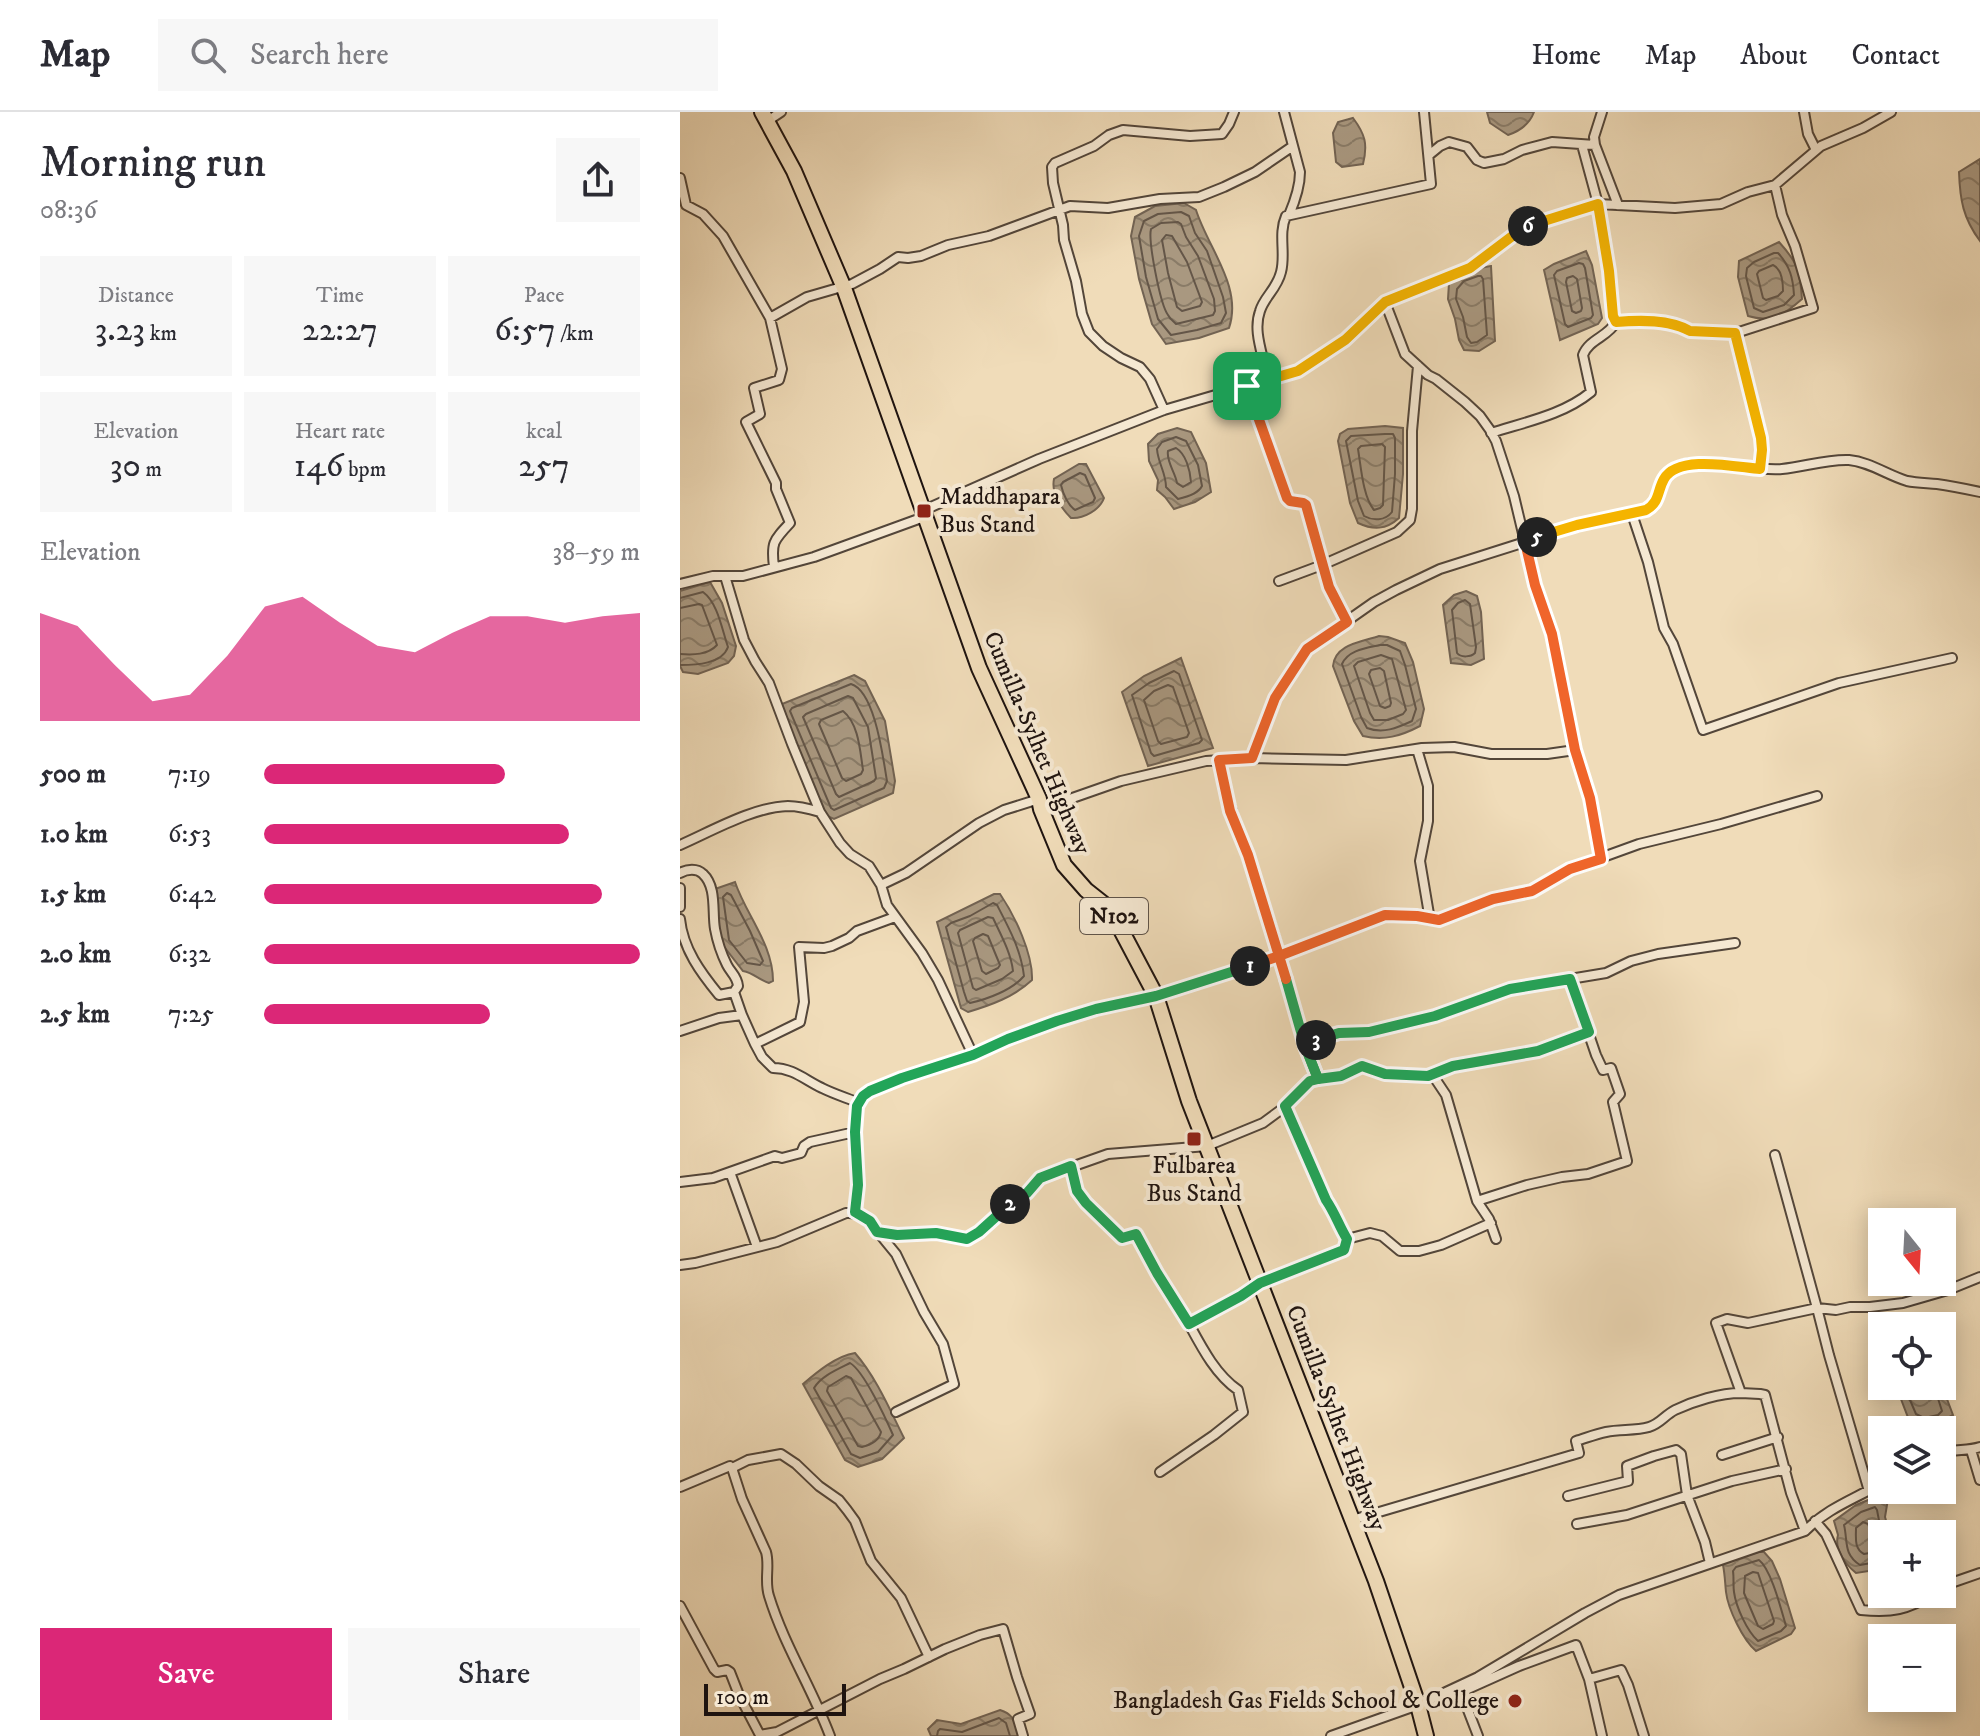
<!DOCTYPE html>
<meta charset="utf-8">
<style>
:root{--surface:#fff;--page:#f7f7f7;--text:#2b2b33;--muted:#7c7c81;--line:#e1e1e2;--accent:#db2777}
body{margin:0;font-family:"IM FELL DW Pica",serif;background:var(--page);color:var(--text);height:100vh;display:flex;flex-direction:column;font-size:30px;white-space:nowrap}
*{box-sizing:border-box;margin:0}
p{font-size:26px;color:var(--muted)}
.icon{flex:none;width:44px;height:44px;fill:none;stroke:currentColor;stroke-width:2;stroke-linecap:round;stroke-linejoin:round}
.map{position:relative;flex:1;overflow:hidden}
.sheet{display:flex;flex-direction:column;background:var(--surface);width:680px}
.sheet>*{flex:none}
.needle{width:52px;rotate:162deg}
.buttons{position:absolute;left:1188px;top:1096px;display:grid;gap:16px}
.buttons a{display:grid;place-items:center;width:88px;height:88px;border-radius:0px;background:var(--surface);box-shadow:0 4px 20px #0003;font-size:40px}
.scale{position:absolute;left:24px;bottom:20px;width:142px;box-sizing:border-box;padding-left:8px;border:4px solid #1f1410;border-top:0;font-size:22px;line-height:28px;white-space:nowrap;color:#1f1410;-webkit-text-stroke:6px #f5e8d2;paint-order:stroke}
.pin{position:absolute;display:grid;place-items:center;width:68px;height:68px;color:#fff;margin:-34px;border-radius:16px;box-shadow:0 4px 12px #0006}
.km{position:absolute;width:40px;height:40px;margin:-20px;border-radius:50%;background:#222;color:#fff;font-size:22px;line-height:40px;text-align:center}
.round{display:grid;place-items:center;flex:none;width:84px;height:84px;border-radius:0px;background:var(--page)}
.summary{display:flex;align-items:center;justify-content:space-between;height:136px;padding:0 40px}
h1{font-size:44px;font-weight:600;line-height:60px}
.figures{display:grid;grid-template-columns:repeat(3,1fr);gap:12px;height:136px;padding:8px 40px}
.figures div{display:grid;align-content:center;border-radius:0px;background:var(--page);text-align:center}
.figures b{font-size:34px;font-weight:600}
.figures small{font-size:22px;font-weight:400}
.figures p{font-size:22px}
.chart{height:224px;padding:16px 40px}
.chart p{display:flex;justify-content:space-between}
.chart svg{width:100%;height:144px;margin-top:8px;fill:var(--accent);opacity:.7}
.primary-button{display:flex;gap:16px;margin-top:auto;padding:16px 40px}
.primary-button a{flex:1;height:92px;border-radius:0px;background:var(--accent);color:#fff;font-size:32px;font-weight:600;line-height:92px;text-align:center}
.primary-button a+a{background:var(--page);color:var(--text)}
ul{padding:0 40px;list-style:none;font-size:26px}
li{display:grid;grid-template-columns:128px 96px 1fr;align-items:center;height:60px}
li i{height:20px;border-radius:10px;background:var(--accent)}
header{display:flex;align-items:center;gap:48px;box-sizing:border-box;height:112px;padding:0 40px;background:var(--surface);border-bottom:2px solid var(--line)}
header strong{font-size:38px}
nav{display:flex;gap:44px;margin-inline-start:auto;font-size:28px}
.search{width:560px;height:72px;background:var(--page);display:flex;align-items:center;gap:20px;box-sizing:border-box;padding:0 28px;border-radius:0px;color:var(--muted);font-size:30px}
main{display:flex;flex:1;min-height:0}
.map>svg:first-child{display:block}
</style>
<header>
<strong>Map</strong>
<div class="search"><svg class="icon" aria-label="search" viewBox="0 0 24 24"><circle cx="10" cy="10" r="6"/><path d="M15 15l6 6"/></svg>Search here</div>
<nav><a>Home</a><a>Map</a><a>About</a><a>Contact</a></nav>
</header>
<main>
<section class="sheet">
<div class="summary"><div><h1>Morning run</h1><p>08:36</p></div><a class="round"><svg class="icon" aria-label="share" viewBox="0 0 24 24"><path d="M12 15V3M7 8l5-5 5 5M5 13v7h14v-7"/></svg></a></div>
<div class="figures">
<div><p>Distance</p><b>3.23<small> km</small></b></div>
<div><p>Time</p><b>22:27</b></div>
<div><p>Pace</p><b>6:57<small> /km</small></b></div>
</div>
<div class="figures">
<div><p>Elevation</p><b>30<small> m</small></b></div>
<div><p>Heart rate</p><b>146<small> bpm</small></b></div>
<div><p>kcal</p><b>257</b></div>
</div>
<div class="chart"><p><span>Elevation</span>38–59 m</p>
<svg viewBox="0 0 160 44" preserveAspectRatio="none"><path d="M0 44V11L10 15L20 27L30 38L40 36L50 24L60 9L70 6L80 14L90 21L100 23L110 17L120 12L130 12L140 14L150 12L160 11V44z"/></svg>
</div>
<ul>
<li><b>500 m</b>7:19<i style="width:64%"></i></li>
<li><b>1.0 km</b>6:53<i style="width:81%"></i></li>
<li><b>1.5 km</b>6:42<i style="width:90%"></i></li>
<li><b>2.0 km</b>6:32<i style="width:100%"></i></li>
<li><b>2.5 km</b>7:25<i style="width:60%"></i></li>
</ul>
<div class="primary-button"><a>Save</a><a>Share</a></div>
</section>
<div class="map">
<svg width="1300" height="1624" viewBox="0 0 1300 1624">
<defs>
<pattern id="water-waves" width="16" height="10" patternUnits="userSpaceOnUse" patternTransform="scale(2)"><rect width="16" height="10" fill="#a99880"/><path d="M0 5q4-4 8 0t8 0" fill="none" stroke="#897b67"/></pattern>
</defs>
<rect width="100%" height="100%" fill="#f0dcb9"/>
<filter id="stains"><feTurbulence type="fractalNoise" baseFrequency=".0025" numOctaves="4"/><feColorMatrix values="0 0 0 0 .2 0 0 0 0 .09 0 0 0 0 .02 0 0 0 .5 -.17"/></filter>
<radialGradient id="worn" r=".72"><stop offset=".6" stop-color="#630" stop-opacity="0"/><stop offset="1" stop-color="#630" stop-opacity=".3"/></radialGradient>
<path fill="url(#water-waves)" stroke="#726353" stroke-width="2" d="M807,0H854C850,11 840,19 828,23L810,11Z
M673,6C685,22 688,32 683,52L662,55L656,50L653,21L658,10Z
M1300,47V129C1283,106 1280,88 1279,60Z
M504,91L516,98C528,136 563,175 549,216L519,226L486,232L472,212L459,167L451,124L455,105L475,94Z
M1099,130C1118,151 1120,159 1122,187C1104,203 1092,211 1068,204L1058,165L1059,149Z
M906,139L912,153L922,206L918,212L880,228L864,158L874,152Z
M811,154L815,229L799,239L784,238L779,228L775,207L768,187L769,171C782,161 794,156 811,154Z
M705,314L723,316V362L719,406C706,418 693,418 678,411L670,391L658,329L660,322L668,317Z
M497,316L511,320L526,351L531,380L515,390L494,397L485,385L477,378L478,368L469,349L468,332L478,322Z
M399,352H406L424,386C420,398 403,407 391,406C381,396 371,381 374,367Z
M30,470L42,491L56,534L54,544L48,551L18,562L3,560L0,554V479Z
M786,479L797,484L801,500L804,547L791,553L771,551L763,493L774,483Z
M699,524L708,525L725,531L733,550L744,597L740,614C721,624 704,629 683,624L674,609L653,554C655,532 682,530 699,524Z
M501,546L533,636L468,654L442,580L464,564Z
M174,563L185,569L205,609L215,669L213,681L154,707L145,703L100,598L102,592Z
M55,770C66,803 93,832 93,869L89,871C79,868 74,861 63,859L42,832L39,821L35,777Z
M314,782H320C335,804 353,842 352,868C334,885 311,893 288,900L281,896L257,810Z
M175,1241C196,1265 210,1298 224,1326L202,1347L178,1355L165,1348L123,1272C137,1260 156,1244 175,1241Z
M1216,1274H1262L1273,1303C1258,1311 1245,1319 1229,1308Z
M1193,1386L1208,1387L1205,1405L1210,1422H1202V1457L1176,1461C1165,1452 1154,1437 1158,1423L1154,1409L1176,1393Z
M1078,1440H1084L1092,1449L1100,1467L1115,1516L1111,1522L1076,1539C1063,1528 1048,1497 1046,1480C1045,1471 1045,1463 1043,1453L1046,1450Z
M320,1598C335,1603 334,1610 339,1624H251L248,1617L257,1608L281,1612Z"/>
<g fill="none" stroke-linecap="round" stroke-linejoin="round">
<path stroke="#645648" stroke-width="2" d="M501,100L509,104L515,121L527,139L543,185L546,201L541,211L517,218L491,223L478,207L466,165L459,124L464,109L478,102Z
M498,110L501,112L506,125L518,144L534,187L535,199L533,203L496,212C493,209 490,207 488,203C480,192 468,129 471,117L481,111Z
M486,123L492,124L507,150L522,190L520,194L502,199L497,195L488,161L482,128Z
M1094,141H1098C1110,154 1113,166 1114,183L1104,193L1083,200L1074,196L1066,164L1067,156L1074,150Z
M899,151L903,152L905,156L913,203L911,206L888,215L885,212L874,163L877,159Z
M1093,153C1102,157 1103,170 1103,179L1098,184L1086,188L1083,186L1077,162L1079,159Z
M798,164H801L803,167L807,223L797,230L791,231L787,225L783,205L776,187L777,177L784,169Z
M893,164L897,167L902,196L901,199L896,201L892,199L886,170L887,166Z
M705,322H713L715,326V362L712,400C705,409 693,409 684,404L678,389L666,329L671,324Z
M496,325L506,329L518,353L522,374C518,382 507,385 498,387L486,375C486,361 478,351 477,337L482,330Z
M702,332L705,335L703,393L700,396L694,398C683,385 681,355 678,337L681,334Z
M496,336C506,342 510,358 511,370L503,375L497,371C495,360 486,349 488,339Z
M400,361L405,363L415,386L413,390L395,398C388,393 383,382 381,373L383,370Z
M0,486L23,480C38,491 42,518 48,535C42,552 16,553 0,553
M785,488L790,492L796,535L795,541C791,545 781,546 777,541L772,498L778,491Z
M0,496L19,492L22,493L37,533C28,543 13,543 0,542
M700,533H707L720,539L725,553L736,597L732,609C717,616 703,622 687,616L681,605L662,552C668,538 686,536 700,533Z
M701,543L712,547L726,598L723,602L708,608H694L690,601L674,554L678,550Z
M700,556L704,559L711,591L710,594L705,596L700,594L689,562L691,558Z
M494,559L499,562L522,628L519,631L474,644L471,641L452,583L469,571Z
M171,572C195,579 203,646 207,669L204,676L154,698L151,696L110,599L112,596Z
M488,573L493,575L509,621L507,625L481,632L478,629L464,588L474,579Z
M168,584L173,586L188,615L196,666L194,669L159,685L156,682L123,605L126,602Z
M163,599C179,612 180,639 183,658L181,662L166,669L162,666L139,612L141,608Z
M47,781L51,783L70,819L83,849L80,853L67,851L49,828L43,785Z
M313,791L317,793C329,816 341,838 344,864C332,878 308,887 290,891L287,889L284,880L266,815L271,811L290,804Z
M308,805L313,806C321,823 331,841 333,859L322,867L296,878L293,876L278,821L280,818Z
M303,822L308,824L320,853L318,856L306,862L302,859L293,829L295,826Z
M170,1251C184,1259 206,1307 213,1323L198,1340L180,1346L171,1342L134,1276C141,1264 158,1257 170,1251Z
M166,1264L171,1266L201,1320C199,1329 190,1333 182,1335L178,1334L147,1279L148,1275Z
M1224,1274L1236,1302L1244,1306L1258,1303L1262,1299L1254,1274
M1183,1410L1188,1412L1197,1436L1195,1440L1184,1442C1174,1437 1176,1426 1176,1416Z
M1202,1424L1197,1398L1195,1395L1181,1400L1164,1413C1168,1429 1163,1442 1180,1453L1202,1449
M1079,1448C1091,1457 1101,1497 1106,1514L1101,1519L1078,1529C1067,1519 1056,1495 1054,1480C1053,1473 1054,1466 1053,1459L1056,1455Z
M1073,1460L1078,1461L1094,1509L1093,1512L1083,1517L1078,1514L1064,1481L1065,1464Z
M257,1624L258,1619L260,1617L282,1620L319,1606L326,1611L330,1624"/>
<defs>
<path id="street" d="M604,0L620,60C620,75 615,89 609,103
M922,0L914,25L915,33L938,93
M1124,0L1128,22L1136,38
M86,10L101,0
M902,33L918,92L929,159L933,204L936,210C959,209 989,207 1010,219L1050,222L1059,220L1133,196L1115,134L1102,103L1095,73
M749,43L760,34L769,30L787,35L797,48L804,51L824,47L842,38L872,30L915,33
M0,66L6,93L23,102L43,124L90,206L127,185L172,172L200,157L218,145L228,146L241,144L268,133L309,124L390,94L428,96L480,87L519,85L544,75L575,60L613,34
M90,206L102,257L99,268L74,276L80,302L66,310L96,371V377L110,411C93,429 91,431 94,455
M1055,221L1081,326L1082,338L1080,357
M587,268C585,246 572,221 580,199C584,185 597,177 601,160C606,142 598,122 606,104L751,72L744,0
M567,274L607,386L610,389L623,391L626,393L649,475L667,510
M484,298L470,267L460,255L441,246L423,234L409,220L402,202L396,169L384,128L383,113L373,71L372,55L375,51L414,34L429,23L443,18L510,24L542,22L549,12L554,0
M811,321C845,310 883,303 911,280L903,243C909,227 928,225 936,210
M242,399L359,347L484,298L618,259L665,228L705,190L790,156L843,116L918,92L995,96L1041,92L1068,80L1095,73L1141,34L1183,16L1211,0
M952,402L968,450L984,516L993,532L1023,618L1159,571L1272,546
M45,464L64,528L75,549L89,571L112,632L140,700L160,731L170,742L189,754L201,773L207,793L242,841L258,868L293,943
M599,469L642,453L717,420L730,408L732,397V319L738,254
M0,472L33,464H63L134,445L244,405
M737,637L748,674V709L740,749L750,808
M895,638L872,522L855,473L845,430L889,415L966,398C984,388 978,364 997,355C1021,344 1073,360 1102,357C1124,355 1146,347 1169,348C1190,350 1207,363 1227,369C1237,371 1247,371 1257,372C1272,374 1286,377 1300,380
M572,646L666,648L742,636L774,635L811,642H867L895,638L910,686L921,747
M539,648C550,705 573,758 591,813C607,864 619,917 638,967
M361,697L441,669L526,649L572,646L595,586L627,537L694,490L716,478L760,457L845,430L834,384L816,329L810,318L800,304L785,290L756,267L748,263L725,242L705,190
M0,733C32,719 73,695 108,694C119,694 130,697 140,700
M0,761C7,757 17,756 23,762C37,775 32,800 35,817C37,828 42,843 47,853C51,861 57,864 58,874L54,880
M201,773L226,761L299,711L324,698L359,687
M0,776V795
M0,807C3,837 21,861 39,883L54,880L62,903
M0,919L39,906L62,903L75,932
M625,934L641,926L659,921L689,920L744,907L830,877L926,861L951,849L978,842L1055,831
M752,962L766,983L797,1089L809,1107L816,1127
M179,991C167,986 154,982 142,976C125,968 113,956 93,956L82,945L75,932L120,910L124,890L119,835L144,836L152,834L169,826L177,819L215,805
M605,994L646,1088C655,1100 659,1114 667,1127L690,1121L702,1124L720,1139H739L761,1133L811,1111
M1095,1043L1137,1196L1156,1198L1170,1195H1190L1223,1191L1268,1178L1300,1165
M391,1054L397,1079L406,1091L442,1126L456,1122L477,1161L509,1212
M50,1060L77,1135
M0,1070L33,1066L95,1044L102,1046L121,1041L124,1034L130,1030L175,1020
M797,1089L847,1073L882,1065L908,1062L947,1049L933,990L940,982L931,956L923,958L916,943L890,867
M175,1100L178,1073L175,1020L177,994L183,984L205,972L293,943L328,927L377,909L416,897L476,884L559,858L705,803L737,804L759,808L813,787L852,779L890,757L959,732L1041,712L1137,684
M198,1120L216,1142L244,1200L263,1232L274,1272L216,1300
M0,1153L15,1151L97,1130L166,1101C180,1100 189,1108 197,1120L217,1123L256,1121L287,1127L299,1120L328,1094L347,1081L360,1066L428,1042L527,1034L583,1011L602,997L630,969L661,964L682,954L705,962L748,964L773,954L858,939L909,920
M1291,1338L1300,1368
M1262,1341C1275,1337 1287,1339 1300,1335
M1042,1343L1098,1325
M52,1356L68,1348L101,1342L116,1352L139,1374L159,1388L167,1398L175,1409L191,1449L221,1486L249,1545
M480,1360L534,1323L563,1300L558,1278C536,1263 522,1236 509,1212L561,1184L580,1171L664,1138L667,1127
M0,1375L50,1354L52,1356L62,1387L86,1440C90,1454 84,1469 89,1484C104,1533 132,1576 150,1624
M888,1384L948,1369L947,1354L974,1344L996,1338L1001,1342L1007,1383L1025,1430L1030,1451
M672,1408L899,1341L896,1329C906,1326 916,1322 926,1320C940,1317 955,1319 969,1315C980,1312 985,1303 995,1298C1014,1289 1040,1281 1061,1281
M1135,1409L1146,1422L1181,1498C1213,1501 1226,1498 1254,1482
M897,1412L947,1403L1052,1369L1106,1357
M1125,1419L1111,1381L1085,1283L1080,1282L1061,1281L1036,1211L1047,1207L1068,1211L1137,1196L1149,1243L1189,1379
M1262,1477L1271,1471L1300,1461
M0,1494L34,1557L37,1560L47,1558L50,1560L59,1583L80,1623L97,1620L200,1567L224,1557L265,1537L300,1523L323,1517L337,1565L350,1602L338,1607L343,1624
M651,1624L738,1593L798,1565L905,1501L939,1483L1125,1419C1149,1395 1173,1388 1202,1371
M798,1624L781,1580L839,1554L896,1533L909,1567
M922,1624L909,1567L941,1558L948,1573L964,1624"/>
<path id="highway" d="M82,0L114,59L164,176L299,556L359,687L361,697L384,753L406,778L430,797L476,884L509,989L696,1469L738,1593L746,1624"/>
</defs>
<use href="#street" stroke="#53463a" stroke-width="12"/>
<use href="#highway" stroke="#1f1410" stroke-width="18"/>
<use href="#street" stroke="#f5e8d2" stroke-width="8"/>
<use href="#highway" stroke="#f0dcb9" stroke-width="14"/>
</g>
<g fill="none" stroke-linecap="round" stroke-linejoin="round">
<defs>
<path id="split-1" d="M567,274L607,386L610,389L623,391L626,393L649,475L667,510L627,537L595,586L572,646L539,648L550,699L568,743L599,844L570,854"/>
<path id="split-2" d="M330,1092L299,1120L287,1127L256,1121L217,1123L197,1120L190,1109L175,1100L178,1073L175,1020L177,994L183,984L190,979L222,966L293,943L328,927L377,909L416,897L476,884L570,854"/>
<path id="split-3" d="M330,1092L347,1081L360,1066L391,1054L397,1079L406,1091L442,1126L456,1122L477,1161L509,1212L561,1184L580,1171L664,1138L667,1127C659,1114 655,1101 646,1088L605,994L630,969L638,967L625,934L636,928"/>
<path id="split-4" d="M606,867L625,934L638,967L661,964L682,954L705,962L748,964L773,954L858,939L909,920L890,867L830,877L755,904L689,920L659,921L636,928"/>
<path id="split-5" d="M606,867L599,844L705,803L737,804L759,808L813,787L852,779L890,757L921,747L910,686L895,638L872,522L855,473L845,430L857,425"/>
<path id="split-6" d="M848,114L918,92L929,159L933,204L936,210C959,208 989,207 1010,219L1055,221L1081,326L1082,338L1080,357C1056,355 998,342 984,367C977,379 980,390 966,398L897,413L857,425"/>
<path id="split-7" d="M567,274L618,259L665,228L705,190L790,156L843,116L848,114"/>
</defs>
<use href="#split-1" stroke="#fff" stroke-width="16"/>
<use href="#split-2" stroke="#fff" stroke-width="16"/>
<use href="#split-3" stroke="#fff" stroke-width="16"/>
<use href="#split-4" stroke="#fff" stroke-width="16"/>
<use href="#split-5" stroke="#fff" stroke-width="16"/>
<use href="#split-6" stroke="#fff" stroke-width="16"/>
<use href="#split-7" stroke="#fff" stroke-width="16"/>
<use href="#split-1" stroke="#f0652b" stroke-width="10"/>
<use href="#split-2" stroke="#22a559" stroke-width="10"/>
<use href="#split-3" stroke="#22a559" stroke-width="10"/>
<use href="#split-4" stroke="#22a559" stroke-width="10"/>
<use href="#split-5" stroke="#f0652b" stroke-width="10"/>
<use href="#split-6" stroke="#f5b400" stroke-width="10"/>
<use href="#split-7" stroke="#f5b400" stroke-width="10"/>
</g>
<g fill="#8f2418" stroke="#f5e8d2" stroke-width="3">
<rect x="236" y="391" width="16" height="16" rx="4"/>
<rect x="506" y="1019" width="16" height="16" rx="4"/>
<circle cx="835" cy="1589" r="8"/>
</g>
<g text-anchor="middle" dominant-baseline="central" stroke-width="8" stroke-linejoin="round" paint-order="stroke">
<rect fill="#f5e8d2" stroke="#5f544a" stroke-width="2" x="400" y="786" width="68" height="36" rx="6"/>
<g font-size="22" font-weight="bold" fill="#1f1410">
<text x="434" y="804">N102</text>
</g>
<g font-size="24" fill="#1f1410" stroke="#f5e8d2" text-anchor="start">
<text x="260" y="385">Maddhapara<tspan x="260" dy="28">Bus Stand</tspan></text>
<text x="514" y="1054" text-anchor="middle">Fulbarea<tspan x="514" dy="28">Bus Stand</tspan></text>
<text x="819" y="1589" text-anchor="end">Bangladesh Gas Fields School &amp; College</text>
</g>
<g font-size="24" fill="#1f1410" stroke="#f5e8d2">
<text transform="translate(357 631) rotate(67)">Cumilla-Sylhet Highway</text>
<text transform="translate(656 1306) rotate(69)">Cumilla-Sylhet Highway</text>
</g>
</g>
<rect width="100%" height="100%" filter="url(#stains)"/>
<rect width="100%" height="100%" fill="url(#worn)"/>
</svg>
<div class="buttons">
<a><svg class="needle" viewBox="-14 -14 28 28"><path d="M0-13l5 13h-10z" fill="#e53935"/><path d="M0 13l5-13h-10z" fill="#7c7c81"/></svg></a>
<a><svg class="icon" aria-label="locate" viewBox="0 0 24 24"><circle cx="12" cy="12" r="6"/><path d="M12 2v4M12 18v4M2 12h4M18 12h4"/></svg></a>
<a><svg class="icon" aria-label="layers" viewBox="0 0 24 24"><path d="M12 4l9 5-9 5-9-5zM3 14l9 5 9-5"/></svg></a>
<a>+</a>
<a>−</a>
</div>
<div class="scale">100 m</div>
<div class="pin" style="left:567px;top:274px;background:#1e9e55"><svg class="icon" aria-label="arrive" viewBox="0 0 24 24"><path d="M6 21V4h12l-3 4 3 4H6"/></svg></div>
<b class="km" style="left:570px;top:854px">1</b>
<b class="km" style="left:330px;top:1092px">2</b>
<b class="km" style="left:636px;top:928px">3</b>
<b class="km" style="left:857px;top:425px">5</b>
<b class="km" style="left:848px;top:114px">6</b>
</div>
</main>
